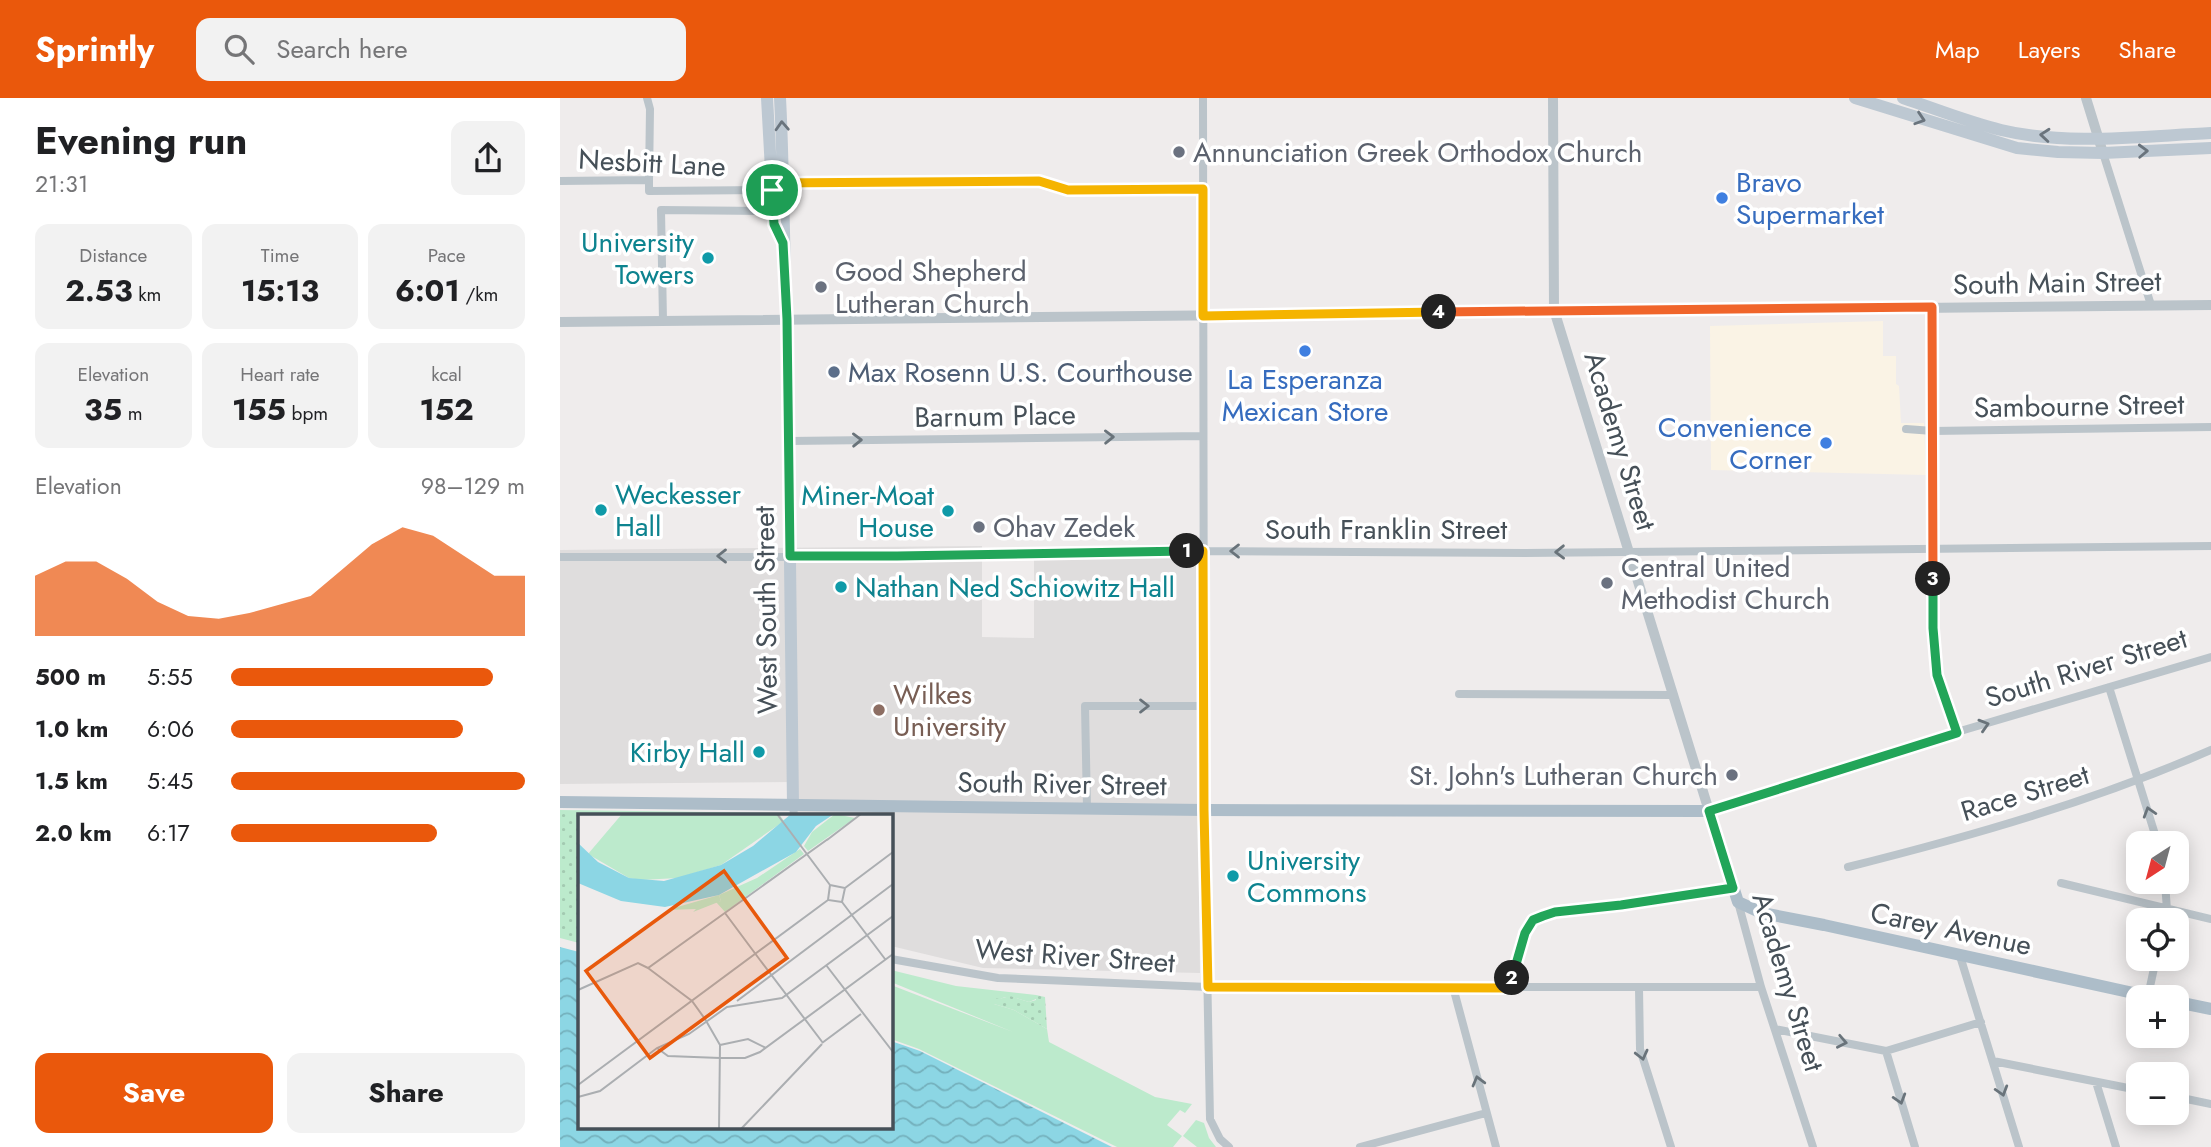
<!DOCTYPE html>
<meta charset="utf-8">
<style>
:root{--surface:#fff;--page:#f2f2f2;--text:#202124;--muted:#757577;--accent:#ea580c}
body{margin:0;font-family:Jost,sans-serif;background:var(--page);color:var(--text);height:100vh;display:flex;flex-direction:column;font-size:26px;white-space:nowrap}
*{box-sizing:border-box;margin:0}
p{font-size:23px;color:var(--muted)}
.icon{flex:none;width:38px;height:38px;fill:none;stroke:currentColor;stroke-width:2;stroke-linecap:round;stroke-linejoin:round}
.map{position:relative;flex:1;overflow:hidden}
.details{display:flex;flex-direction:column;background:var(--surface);width:560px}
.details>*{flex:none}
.needle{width:46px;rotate:216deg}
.fabs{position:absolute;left:1566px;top:733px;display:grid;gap:14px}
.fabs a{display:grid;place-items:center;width:63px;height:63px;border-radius:14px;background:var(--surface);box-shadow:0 4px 18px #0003;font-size:35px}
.pin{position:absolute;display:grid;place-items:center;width:60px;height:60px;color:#fff;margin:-30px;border:4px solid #fff;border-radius:50%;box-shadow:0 2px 7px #0007}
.km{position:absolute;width:35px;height:35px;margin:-18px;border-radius:50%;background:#222;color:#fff;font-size:19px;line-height:35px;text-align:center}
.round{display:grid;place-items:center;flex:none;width:74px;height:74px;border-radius:14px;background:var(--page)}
.headline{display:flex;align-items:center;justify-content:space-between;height:119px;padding:0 35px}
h1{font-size:38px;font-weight:700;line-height:52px}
.stats{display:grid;grid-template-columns:repeat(3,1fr);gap:10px;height:119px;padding:7px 35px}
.stats div{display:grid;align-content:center;border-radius:14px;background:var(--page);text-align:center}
.stats b{font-size:30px;font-weight:700}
.stats small{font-size:19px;font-weight:400}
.stats p{font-size:19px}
.chart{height:196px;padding:14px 35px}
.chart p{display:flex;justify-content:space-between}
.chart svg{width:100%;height:126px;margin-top:7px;fill:var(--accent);opacity:.7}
.button{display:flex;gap:14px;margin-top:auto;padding:14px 35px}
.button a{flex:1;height:80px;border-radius:14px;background:var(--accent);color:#fff;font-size:28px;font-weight:700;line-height:80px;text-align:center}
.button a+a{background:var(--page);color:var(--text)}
ul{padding:0 35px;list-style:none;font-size:23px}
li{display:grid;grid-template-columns:112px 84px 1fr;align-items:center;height:52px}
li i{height:18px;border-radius:9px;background:var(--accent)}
header{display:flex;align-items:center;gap:42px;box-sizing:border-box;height:98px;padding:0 35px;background:var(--accent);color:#fff}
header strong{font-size:33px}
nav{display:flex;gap:38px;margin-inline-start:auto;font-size:24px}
.search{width:490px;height:63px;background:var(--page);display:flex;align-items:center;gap:18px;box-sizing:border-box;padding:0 24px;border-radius:14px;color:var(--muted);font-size:26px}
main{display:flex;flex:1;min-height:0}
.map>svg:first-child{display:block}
</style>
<header>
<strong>Sprintly</strong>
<div class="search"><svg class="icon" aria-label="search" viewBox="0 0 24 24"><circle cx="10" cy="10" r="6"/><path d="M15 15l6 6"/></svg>Search here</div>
<nav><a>Map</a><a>Layers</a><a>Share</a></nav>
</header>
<main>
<section class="details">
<div class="headline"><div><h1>Evening run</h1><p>21:31</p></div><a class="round"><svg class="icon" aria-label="share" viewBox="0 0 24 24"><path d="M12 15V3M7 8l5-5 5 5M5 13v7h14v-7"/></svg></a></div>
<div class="stats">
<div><p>Distance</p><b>2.53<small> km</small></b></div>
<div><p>Time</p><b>15:13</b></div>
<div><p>Pace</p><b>6:01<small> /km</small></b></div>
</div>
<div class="stats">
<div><p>Elevation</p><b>35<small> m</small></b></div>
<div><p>Heart rate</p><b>155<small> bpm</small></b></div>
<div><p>kcal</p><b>152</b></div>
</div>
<div class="chart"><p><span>Elevation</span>98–129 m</p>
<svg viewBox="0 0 160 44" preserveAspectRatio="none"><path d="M0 44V23L10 18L20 18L30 24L40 32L50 37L60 38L70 36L80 33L90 30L100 21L110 12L120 6L130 9L140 16L150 23L160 23V44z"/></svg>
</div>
<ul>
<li><b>500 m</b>5:55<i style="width:89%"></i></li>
<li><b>1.0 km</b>6:06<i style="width:79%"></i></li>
<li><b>1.5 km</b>5:45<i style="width:100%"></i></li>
<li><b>2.0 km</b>6:17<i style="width:70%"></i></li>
</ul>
<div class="button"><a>Save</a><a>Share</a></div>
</section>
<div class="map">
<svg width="1651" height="1049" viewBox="0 0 1651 1049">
<defs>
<pattern id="park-dots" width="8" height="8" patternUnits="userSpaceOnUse" patternTransform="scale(1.75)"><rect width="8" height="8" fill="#bceacc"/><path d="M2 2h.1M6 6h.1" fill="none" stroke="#a3cab1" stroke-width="1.8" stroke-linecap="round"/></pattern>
<pattern id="water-waves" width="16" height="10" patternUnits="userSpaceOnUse" patternTransform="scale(1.75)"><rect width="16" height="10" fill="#8cd6e4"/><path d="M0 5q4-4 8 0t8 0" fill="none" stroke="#74b0bc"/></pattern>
</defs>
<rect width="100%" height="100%" fill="#efecec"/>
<path fill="#faf3e5" d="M1323,223V258H1336V286L1339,288L1341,325H1364L1366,377L1151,372L1150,228Z"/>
<path fill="#dfdddd" d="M636,445L640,875L423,870L331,848V718H232V684L0,686V452L422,448V539L474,540V450Z"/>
<path fill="#bceacc" d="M331,872L396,888L476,897V901L469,904C456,900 445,894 434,906L454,912L487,931L489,944L595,999L632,1006L625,1015L620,1012L607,1027L622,1038L613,1049H557L359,951L331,941V887L453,934L331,884Z
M636,1022L644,1025L649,1040L656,1049H637L623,1038Z"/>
<path fill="url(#park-dots)" d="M0,712L223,715L226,718H19V845L0,840Z
M476,897L485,899L487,931L454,912L434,906L428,901L431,899L439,901L450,898L469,904L476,902Z"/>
<path fill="url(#water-waves)" d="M0,849L19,854V1030H331V943L360,953L552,1049H0Z"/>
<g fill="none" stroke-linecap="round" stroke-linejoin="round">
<path stroke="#bbc4ca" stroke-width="8" d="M87,0L90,11L89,82
M643,0L644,712L650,1021L660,1041L669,1049
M1543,55L1591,207
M0,83L89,82V93L214,92
M221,85L482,83L508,92L643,91
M1372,209L1373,530L1377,577L1397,634
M103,223L101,112L213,113
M1346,331L1373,333L1651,329
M229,343L643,338
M0,459H337L643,453L965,455L1651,448
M1549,589L1598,746
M899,596L1112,597
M233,707L234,718
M527,710L525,608H644
M1149,713L1397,634L1651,559
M1288,769C1412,738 1534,703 1651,652
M1501,785L1651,821
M1178,804L1201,889L1253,1049
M1605,822L1607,812L1605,784
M1400,858L1459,1049
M331,861L438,880L648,889H1201
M893,889L936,1049
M950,890L965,835L973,822L995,814L1061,807L1173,790
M1079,890L1080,951L1111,1049
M1588,898L1596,861
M1215,931L1326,953L1421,924
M1326,953L1355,1049
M1433,963L1578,992
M1536,984L1556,1049
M1617,999L1651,1006
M800,1049L926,1015"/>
<path stroke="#bbc4ca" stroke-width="10" d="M993,0L994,212L1149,713
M1526,0L1543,55
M0,224L1651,207"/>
<path stroke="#bdc8d2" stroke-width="12" d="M207,0L214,126L223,145
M220,0C224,74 223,147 227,221L233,707
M1295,0L1457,50L1498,54L1543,55L1651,50
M1343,0C1376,11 1408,24 1441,32C1507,48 1584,38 1651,35"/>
<path stroke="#adbdc9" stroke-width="12" d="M0,704L644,712L1149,713L1178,804L1202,815L1264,827L1596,900
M1617,904L1651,911"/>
</g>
<defs><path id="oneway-chevron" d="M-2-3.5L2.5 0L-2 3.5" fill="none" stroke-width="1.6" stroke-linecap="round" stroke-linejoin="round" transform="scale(1.75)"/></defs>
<g stroke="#6a747d">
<use href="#oneway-chevron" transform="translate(1360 21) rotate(18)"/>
<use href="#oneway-chevron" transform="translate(222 28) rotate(-93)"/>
<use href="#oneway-chevron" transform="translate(1485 37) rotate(-175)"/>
<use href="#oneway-chevron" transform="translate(1583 53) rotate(-2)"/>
</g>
<g stroke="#69737a">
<use href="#oneway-chevron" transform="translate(549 339) rotate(-1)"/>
<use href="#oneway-chevron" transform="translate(297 342) rotate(-1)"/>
<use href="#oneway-chevron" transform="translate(675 453) rotate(-180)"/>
<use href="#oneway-chevron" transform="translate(1000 454) rotate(179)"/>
<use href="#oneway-chevron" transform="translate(162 458) rotate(-180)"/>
<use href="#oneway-chevron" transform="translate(584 608)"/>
<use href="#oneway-chevron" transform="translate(1424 627) rotate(-17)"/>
<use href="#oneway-chevron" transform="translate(1589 714) rotate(-107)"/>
<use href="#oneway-chevron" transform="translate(1282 944) rotate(11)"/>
<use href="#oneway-chevron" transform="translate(1082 957) rotate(76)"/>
<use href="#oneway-chevron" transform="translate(918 983) rotate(-105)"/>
<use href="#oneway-chevron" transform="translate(1442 993) rotate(73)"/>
<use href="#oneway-chevron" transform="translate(1340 1001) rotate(73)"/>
</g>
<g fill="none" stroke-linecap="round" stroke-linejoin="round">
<defs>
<path id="split-1" d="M212,92L214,126L223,145L227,221L230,458H337L627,453"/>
<path id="split-2" d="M627,453H643L644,712L648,889L950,890L952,880"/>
<path id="split-3" d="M952,880L965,835L973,822L983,818L995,814L1061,807L1173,790L1149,713L1397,635L1377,577L1373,530V481"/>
<path id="split-4" d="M879,214L1372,209L1373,481"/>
<path id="split-5" d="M212,92L211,85L479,83L508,92L643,91V218L879,214"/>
</defs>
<use href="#split-1" stroke="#fff" stroke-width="14"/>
<use href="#split-2" stroke="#fff" stroke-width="14"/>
<use href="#split-3" stroke="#fff" stroke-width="14"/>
<use href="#split-4" stroke="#fff" stroke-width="14"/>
<use href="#split-5" stroke="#fff" stroke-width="14"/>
<use href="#split-1" stroke="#22a559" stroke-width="9"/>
<use href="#split-2" stroke="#f5b400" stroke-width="9"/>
<use href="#split-3" stroke="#22a559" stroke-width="9"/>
<use href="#split-4" stroke="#f0652b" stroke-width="9"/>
<use href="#split-5" stroke="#f5b400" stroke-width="9"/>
</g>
<g fill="#6b7280" stroke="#fff" stroke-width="2.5">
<circle cx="619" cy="54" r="7"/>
<circle cx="261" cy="189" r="7"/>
<circle cx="419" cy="429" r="7"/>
<circle cx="1047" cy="485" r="7"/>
<circle cx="1172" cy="677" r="7"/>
</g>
<g fill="#3f7fe0" stroke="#fff" stroke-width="2.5">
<circle cx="1162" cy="100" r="7"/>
<circle cx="745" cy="253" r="7"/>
<circle cx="1266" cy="345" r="7"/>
</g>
<g fill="#0f9aa8" stroke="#fff" stroke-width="2.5">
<circle cx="148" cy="160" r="7"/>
<circle cx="41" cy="412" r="7"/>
<circle cx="388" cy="413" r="7"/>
<circle cx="281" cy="489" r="7"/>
<circle cx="199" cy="654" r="7"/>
<circle cx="673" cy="778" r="7"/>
</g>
<circle fill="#5c6f8a" stroke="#fff" stroke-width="2.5" cx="274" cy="274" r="7"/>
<circle fill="#8d6e63" stroke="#fff" stroke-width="2.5" cx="319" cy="612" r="7"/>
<g text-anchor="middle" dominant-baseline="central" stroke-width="7" stroke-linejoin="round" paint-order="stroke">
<g font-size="28" fill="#5b616d" stroke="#fff" text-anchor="start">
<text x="633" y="54">Annunciation Greek Orthodox Church</text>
<text x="275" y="173">Good Shepherd<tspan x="275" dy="32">Lutheran Church</tspan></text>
<text x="433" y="429">Ohav Zedek</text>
<text x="1061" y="469">Central United<tspan x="1061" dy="32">Methodist Church</tspan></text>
<text x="1158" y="677" text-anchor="end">St. John's Lutheran Church</text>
</g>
<g font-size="28" fill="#465058" stroke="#fff">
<text transform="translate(92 65) rotate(3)">Nesbitt Lane</text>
<text transform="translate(1497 185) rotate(-1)">South Main Street</text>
<text transform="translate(1519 308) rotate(-1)">Sambourne Street</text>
<text transform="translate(435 318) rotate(-1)">Barnum Place</text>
<text transform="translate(1060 343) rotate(73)">Academy Street</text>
<text x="826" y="431">South Franklin Street</text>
<text transform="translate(206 512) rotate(-91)">West South Street</text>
<text transform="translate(1526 570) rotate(-17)">South River Street</text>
<text transform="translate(502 686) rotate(1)">South River Street</text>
<text transform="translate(1465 695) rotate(-17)">Race Street</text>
<text transform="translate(1391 831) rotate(12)">Carey Avenue</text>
<text transform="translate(515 858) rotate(4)">West River Street</text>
<text transform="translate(1228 884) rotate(73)">Academy Street</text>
</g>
<g font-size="28" fill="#366cbe" stroke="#fff" text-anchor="start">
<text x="1176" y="84">Bravo<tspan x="1176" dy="32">Supermarket</tspan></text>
<text x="745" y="281" text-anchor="middle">La Esperanza<tspan x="745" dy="32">Mexican Store</tspan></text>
<text x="1252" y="329" text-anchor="end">Convenience<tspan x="1252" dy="32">Corner</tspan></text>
</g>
<g font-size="28" fill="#0d838f" stroke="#fff" text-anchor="end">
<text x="134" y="144">University<tspan x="134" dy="32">Towers</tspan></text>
<text x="55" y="396" text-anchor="start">Weckesser<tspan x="55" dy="32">Hall</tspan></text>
<text x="374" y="397">Miner-Moat<tspan x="374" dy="32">House</tspan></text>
<text x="295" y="489" text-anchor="start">Nathan Ned Schiowitz Hall</text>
<text x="185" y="654">Kirby Hall</text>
<text x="687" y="762" text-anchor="start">University<tspan x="687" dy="32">Commons</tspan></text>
</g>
<g font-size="28" fill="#4e5e75" stroke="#fff" text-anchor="start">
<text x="288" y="274">Max Rosenn U.S. Courthouse</text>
</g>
<g font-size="28" fill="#785e54" stroke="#fff" text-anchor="start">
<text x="333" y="596">Wilkes<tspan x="333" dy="32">University</tspan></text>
</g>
</g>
<g transform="translate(18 716)">
<rect width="315" height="315" fill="#efecec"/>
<path d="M141,81L143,87L115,98L118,95L89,96Z" fill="#bceacc"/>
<path d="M44,0H201L206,7L143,51L100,64L63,66L51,64L10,40ZM257,0L277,4L230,37L226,32L234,18ZM222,35L226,40L147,98L138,88L143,87L141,81L179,64Z" fill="#bceacc"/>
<path d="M213,0H256L238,12L218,38L141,81L87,93L43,87L0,69V29L20,48L51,64L86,67L143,51L175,32Z" fill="#8cd6e4"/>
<path fill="none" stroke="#abaeb1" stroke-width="2" d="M199,0L252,71M249,26L283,0M252,71L250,86L264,88M252,71L267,74L264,88M267,74L315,38M264,88L307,145M147,99L182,146M182,146L245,229M248,151L315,238M70,154L114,187L127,205M0,176L60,149L70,154L250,25M159,187L315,70M127,205L142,231L141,315M244,229L283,200M142,231L170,225L188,234M79,234L90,242L142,244M142,244H167L182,238L315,140M0,271L250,86M0,283L22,277L79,234L111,220L149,193L204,184L315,102M163,315L244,230"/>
<path fill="#e8590c" fill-opacity="0.15" stroke="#e8590c" stroke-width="3.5" d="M146,57L209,144L72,244L8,157Z"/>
<rect width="315" height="315" fill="none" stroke="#465058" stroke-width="3.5"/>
</g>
</svg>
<div class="fabs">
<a><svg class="needle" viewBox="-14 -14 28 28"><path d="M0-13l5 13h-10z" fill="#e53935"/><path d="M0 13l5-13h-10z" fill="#757577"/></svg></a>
<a><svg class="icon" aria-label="locate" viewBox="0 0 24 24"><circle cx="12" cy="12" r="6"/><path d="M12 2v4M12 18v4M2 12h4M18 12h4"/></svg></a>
<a>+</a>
<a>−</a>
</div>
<div class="pin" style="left:212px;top:92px;background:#1e9e55"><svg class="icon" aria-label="arrive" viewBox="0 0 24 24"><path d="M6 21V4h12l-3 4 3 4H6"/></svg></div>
<b class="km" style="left:627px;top:453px">1</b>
<b class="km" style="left:952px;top:880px">2</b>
<b class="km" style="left:1373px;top:481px">3</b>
<b class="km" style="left:879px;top:214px">4</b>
</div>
</main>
